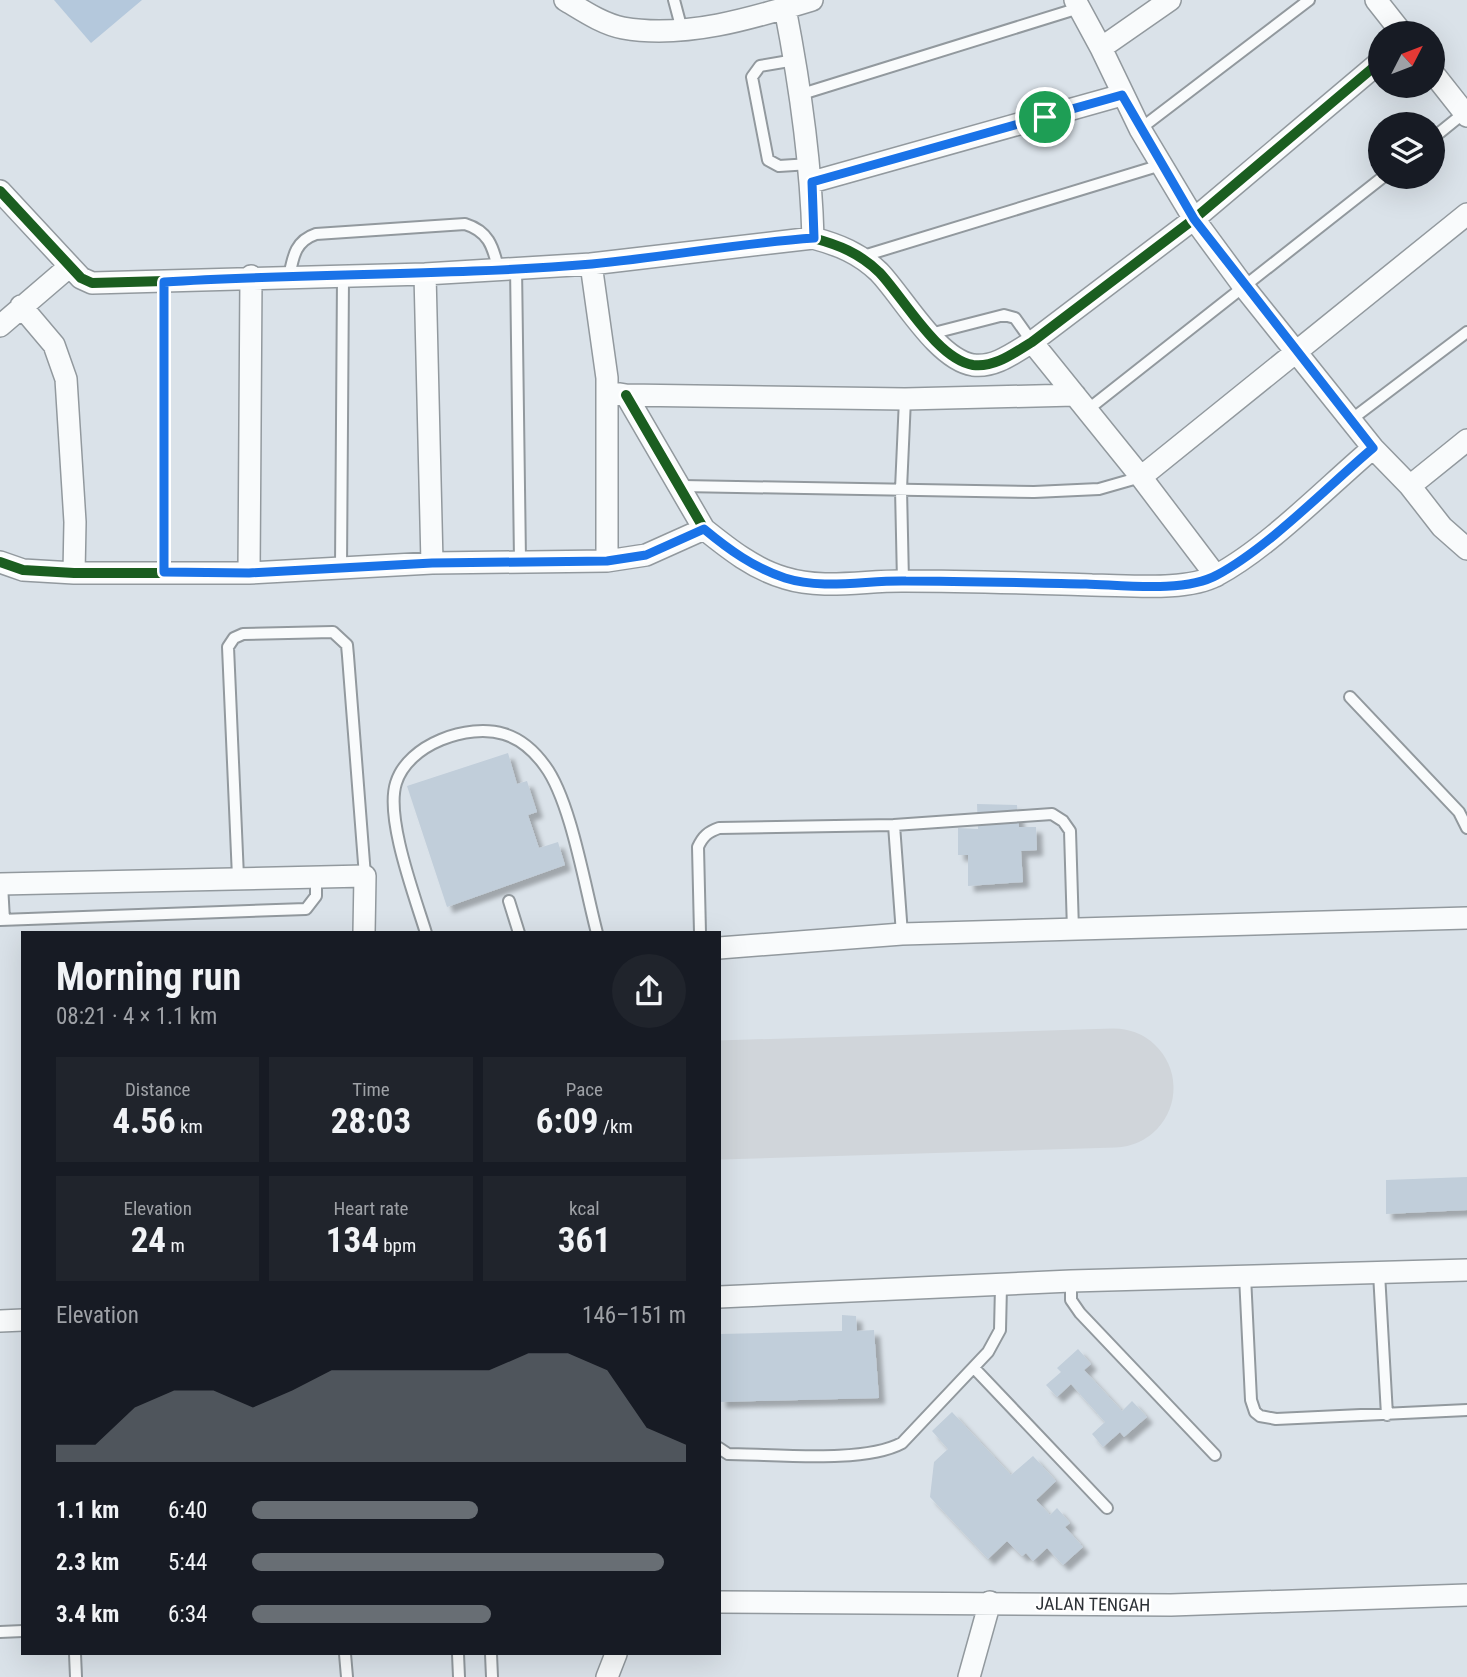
<!DOCTYPE html>
<meta charset="utf-8">
<style>
:root{--surface:#171b24;--page:#20242c;--text:#f1f3f6;--muted:#9ea1a6;--accent:#686e74}
body{margin:0;font-family:"Roboto Condensed",sans-serif;background:var(--page);color:var(--text);height:100vh;display:flex;flex-direction:column;font-size:26px;white-space:nowrap}
*{box-sizing:border-box;margin:0}
p{font-size:23px;color:var(--muted)}
.icon{flex:none;width:38px;height:38px;fill:none;stroke:currentColor;stroke-width:2;stroke-linecap:round;stroke-linejoin:round}
.map{position:relative;flex:1;overflow:hidden}
.panel{position:absolute;left:21px;top:931px;width:700px;height:724px;display:flex;flex-direction:column;background:var(--surface);border-radius:0px;box-shadow:0 7px 28px #0002}
.panel>*{flex:none}
.needle{width:46px;rotate:48deg}
.buttons{position:absolute;left:1368px;top:21px;display:grid;gap:14px}
.buttons a{display:grid;place-items:center;width:77px;height:77px;border-radius:50%;background:var(--surface);box-shadow:0 7px 28px #0002;font-size:35px}
.pin{position:absolute;display:grid;place-items:center;width:60px;height:60px;color:#fff;margin:-30px;border:4px solid #fff;border-radius:50%;box-shadow:0 2px 7px #0007}
.round{display:grid;place-items:center;flex:none;width:74px;height:74px;border-radius:37px;background:var(--page)}
.summary{display:flex;align-items:center;justify-content:space-between;height:119px;padding:0 35px}
h1{font-size:38px;font-weight:700;line-height:52px}
.metrics{display:grid;grid-template-columns:repeat(3,1fr);gap:10px;height:119px;padding:7px 35px}
.metrics div{display:grid;align-content:center;border-radius:0px;background:var(--page);text-align:center}
.metrics b{font-size:35px;font-weight:700}
.metrics small{font-size:19px;font-weight:400}
.metrics p{font-size:19px}
.chart{height:196px;padding:14px 35px}
.chart p{display:flex;justify-content:space-between}
.chart svg{width:100%;height:126px;margin-top:7px;fill:var(--accent);opacity:.7}
ul{padding:0 35px;list-style:none;font-size:23px}
li{display:grid;grid-template-columns:112px 84px 1fr;align-items:center;height:52px}
li i{height:18px;border-radius:9px;background:var(--accent)}
.map>svg:first-child{display:block}
</style>
<div class="map">
<svg width="1467" height="1677" viewBox="0 0 1467 1677">
<defs>
<filter id="shadow"><feDropShadow dx="6" dy="6" stdDeviation="2" flood-color="#0004"/></filter>
</defs>
<rect width="100%" height="100%" fill="#dae2e9"/>
<path fill="#b4c8dc" d="M54,0H142L91,43Z"/>
<g fill="none" stroke-linecap="round" stroke-linejoin="round">
<path stroke="#d0d5da" stroke-width="119" d="M719,1100L1114,1088"/>
</g>
<path fill="#c1ceda" filter="url(#shadow)" d="M508,753L517,784L527,781L537,812L528,815L539,848L558,842L565,865L447,907L407,786Z
M977,804L1017,805L1019,827H1036L1037,850L1021,851L1023,882L968,886V855H958V828L978,829Z
M1467,1177V1210L1386,1214V1180Z
M842,1315L856,1316L857,1331L874,1330L879,1398L720,1402L719,1334L842,1331Z
M1078,1349L1091,1364L1084,1370L1122,1411L1132,1401L1147,1417L1124,1437L1120,1432L1103,1447L1092,1434L1105,1422L1071,1384L1057,1397L1046,1385L1061,1372L1057,1368Z
M952,1412L1011,1475L1033,1456L1056,1481L1036,1500L1050,1515L1057,1508L1070,1523L1065,1527L1083,1547L1063,1565L1047,1548L1033,1561L1026,1553L1022,1556L1007,1541L988,1559L930,1497L934,1462L948,1449L932,1431Z"/>
<g fill="none" stroke-linecap="round" stroke-linejoin="round">
<defs>
<path id="service" d="M674,0L682,30
M795,60L760,66L752,77L768,160L779,166L810,164
M802,94L1079,8
M1140,129L1309,0
M1433,138L1464,113
M860,257L1161,165
M516,267L520,560
M289,277C293,257 295,241 316,234L465,224C488,231 493,246 498,268
M164,282V572
M930,334L1004,315L1015,318L1032,342
M1086,411L1383,177
M1352,419L1467,332
M682,486L1034,492L1099,489L1141,477
M341,568L343,277
M903,581L901,489L905,399
M1350,697L1459,812L1467,828
M894,825L1052,814L1063,821L1070,831L1073,930
M238,877L228,647L234,638L243,634L333,632L347,645L348,656L365,876
M2,884L4,920
M509,901L519,933
M0,920L306,909L316,896V876
M426,933C415,897 385,818 396,783C408,744 468,723 504,734C521,739 535,752 545,766C571,801 585,888 597,933
M700,933L698,847C703,836 708,832 719,828L894,825L902,934
M1379,1273L1387,1415
M1245,1276L1251,1400L1255,1412L1260,1416L1276,1419L1467,1410
M1071,1281V1300L1080,1313L1215,1455
M975,1369L1107,1508
M719,1448L728,1454C774,1454 863,1464 902,1443L988,1352L1000,1330L1001,1286
M0,1632L23,1631
M75,1654L76,1677
M345,1654L347,1677
M458,1654L459,1677
M491,1654L492,1677"/>
<path id="minor" d="M565,0C582,10 602,24 623,28C685,39 753,18 812,0
M1075,0L1101,48
M1170,0L1101,48L1140,129L1194,219L1244,287L1373,448L1410,486L1442,527L1467,549
M1376,0L1402,33
M785,8C800,85 811,160 813,238
M1433,73L1467,116
M812,182L1122,95
M0,191L81,278L92,283L425,274L591,264L813,238C839,245 859,253 879,272C903,297 937,359 973,365C995,368 1015,352 1032,342L1194,219L1381,61
M591,264L607,378V561
M425,274L432,563
M21,306L54,345L66,379L75,522L74,573
M0,326L70,266
M1032,342L1141,477L1216,576
M608,392L626,395L905,399L1075,395
M1141,477L1467,214
M1410,486L1467,440
M704,529C729,549 754,569 785,578C823,590 867,580 906,581C968,581 1030,583 1092,585C1126,585 1186,592 1217,575C1268,548 1328,486 1373,448
M0,562L23,570L74,573H249L432,563L607,561L646,555L704,529L626,395
M249,573L251,276
M0,884L365,876L364,933
M719,948L902,934L1467,918
M719,1297L1071,1281L1467,1270
M0,1321L23,1320
M719,1602L1171,1605L1467,1595
M607,1677L616,1654
M969,1677L990,1602"/>
</defs>
<use href="#service" stroke="#92999e" stroke-width="14"/>
<use href="#minor" stroke="#92999e" stroke-width="24"/>
<use href="#service" stroke="#f9fbfc" stroke-width="10"/>
<use href="#minor" stroke="#f9fbfc" stroke-width="21"/>
<defs>
<path id="cycleway" d="M0,191L81,278L92,283L425,274L591,264L813,238C839,245 859,253 879,272C903,297 937,359 973,365C995,368 1015,352 1032,342L1194,219L1381,61
M0,562L23,570L74,573H249L432,563L607,561L646,555L704,529L626,395"/>
</defs>
<use href="#cycleway" stroke="#fff" stroke-width="15"/>
<use href="#cycleway" stroke="#1b5e20" stroke-width="10"/>
</g>
<g fill="none" stroke-linecap="round" stroke-linejoin="round">
<defs>
<path id="route" d="M1122,95L1194,219L1373,448C1328,486 1268,548 1217,575C1185,593 1122,585 1086,584C1026,583 966,581 906,581C867,580 823,590 785,578C754,568 728,549 704,529L646,555L607,561L432,563L249,573L164,572V282C306,273 450,276 592,264C666,257 740,243 814,238L812,182Z"/>
</defs>
<use href="#route" stroke="#fff" stroke-width="14"/>
<use href="#route" stroke="#1a73e8" stroke-width="9"/>
</g>
<g text-anchor="middle" dominant-baseline="central" stroke-width="5" stroke-linejoin="round" paint-order="stroke">
<g font-size="18" fill="#2b3035" stroke="#fff">
<text transform="translate(1093 1604) rotate(1)">JALAN TENGAH</text>
</g>
</g>
</svg>
<div class="buttons">
<a><svg class="needle" viewBox="-14 -14 28 28"><path d="M0-13l5 13h-10z" fill="#e53935"/><path d="M0 13l5-13h-10z" fill="#9ea1a6"/></svg></a>
<a><svg class="icon" aria-label="layers" viewBox="0 0 24 24"><path d="M12 4l9 5-9 5-9-5zM3 14l9 5 9-5"/></svg></a>
</div>
<div class="pin" style="left:1045px;top:117px;background:#1e9e55"><svg class="icon" aria-label="arrive" viewBox="0 0 24 24"><path d="M6 21V4h12l-3 4 3 4H6"/></svg></div>
<section class="panel">
<div class="summary"><div><h1>Morning run</h1><p>08:21 · 4 × 1.1 km</p></div><a class="round"><svg class="icon" aria-label="share" viewBox="0 0 24 24"><path d="M12 15V3M7 8l5-5 5 5M5 13v7h14v-7"/></svg></a></div>
<div class="metrics">
<div><p>Distance</p><b>4.56<small> km</small></b></div>
<div><p>Time</p><b>28:03</b></div>
<div><p>Pace</p><b>6:09<small> /km</small></b></div>
</div>
<div class="metrics">
<div><p>Elevation</p><b>24<small> m</small></b></div>
<div><p>Heart rate</p><b>134<small> bpm</small></b></div>
<div><p>kcal</p><b>361</b></div>
</div>
<div class="chart"><p><span>Elevation</span>146–151 m</p>
<svg viewBox="0 0 160 44" preserveAspectRatio="none"><path d="M0 44V38L10 38L20 25L30 19L40 19L50 25L60 19L70 12L80 12L90 12L100 12L110 12L120 6L130 6L140 12L150 32L160 38V44z"/></svg>
</div>
<ul>
<li><b>1.1 km</b>6:40<i style="width:52%"></i></li>
<li><b>2.3 km</b>5:44<i style="width:95%"></i></li>
<li><b>3.4 km</b>6:34<i style="width:55%"></i></li>
</ul>
</section>
</div>
